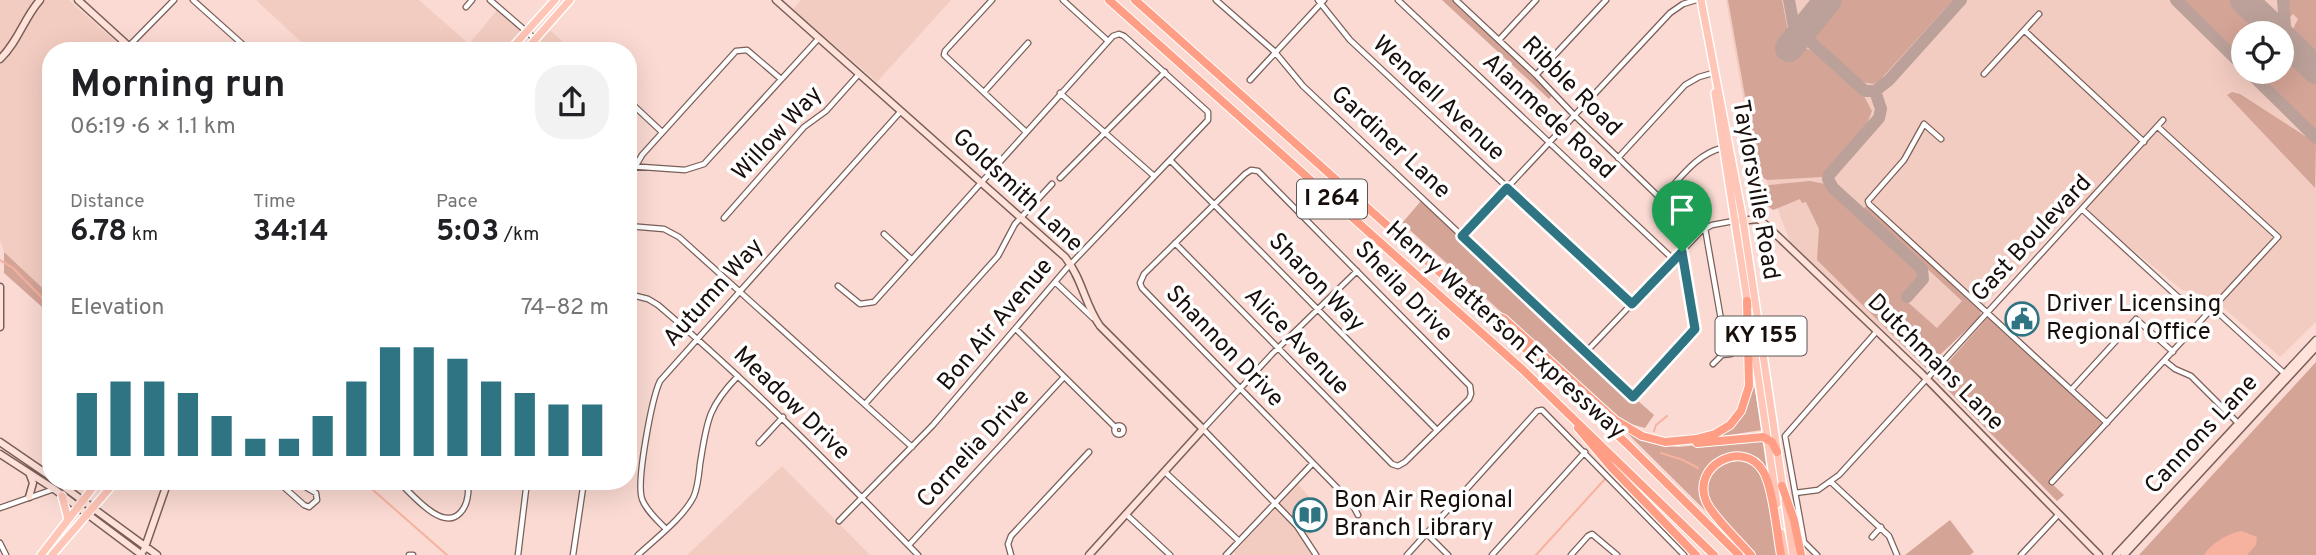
<!DOCTYPE html>
<meta charset="utf-8">
<style>
:root{--surface:#fff;--page:#f2f2f2;--text:#202124;--muted:#757577;--accent:#2f7483}
body{margin:0;font-family:Overpass,sans-serif;background:var(--page);color:var(--text);height:100vh;display:flex;flex-direction:column;font-size:26px;white-space:nowrap}
*{box-sizing:border-box;margin:0}
p{font-size:23px;color:var(--muted)}
.icon{flex:none;width:38px;height:38px;fill:none;stroke:currentColor;stroke-width:2;stroke-linecap:round;stroke-linejoin:round}
.map{position:relative;flex:1;overflow:hidden}
.sheet{position:absolute;left:42px;top:42px;width:595px;height:448px;display:flex;flex-direction:column;background:var(--surface);border-radius:28px;box-shadow:0 7px 28px #0002}
.sheet>*{flex:none}
.tools{position:absolute;left:2231px;top:21px;display:grid;gap:14px}
.tools a{display:grid;place-items:center;width:63px;height:63px;border-radius:50%;background:var(--surface);box-shadow:0 7px 28px #0002;font-size:35px}
.pin{position:absolute;display:grid;place-items:center;width:60px;height:60px;color:#fff;margin:-72px -30px;border-radius:50% 50% 50% 0;rotate:-45deg;box-shadow:0 0 7px #0007}
.pin .icon{rotate:45deg}
.round{display:grid;place-items:center;flex:none;width:74px;height:74px;border-radius:28px;background:var(--page)}
.head{display:flex;align-items:center;justify-content:space-between;height:119px;padding:0 28px}
h1{font-size:38px;font-weight:700;line-height:52px}
.stats{display:grid;grid-template-columns:repeat(3,1fr);gap:10px;height:119px;padding:7px 28px}
.stats div{display:grid;align-content:center}
.stats b{font-size:30px;font-weight:700}
.stats small{font-size:19px;font-weight:400}
.stats p{font-size:19px}
.chart{height:196px;padding:14px 28px}
.chart p{display:flex;justify-content:space-between}
.chart svg{width:100%;height:126px;margin-top:7px;stroke:var(--accent);stroke-width:6}
.map>svg:first-child{display:block}
</style>
<div class="map">
<svg width="2316" height="555" viewBox="0 0 2316 555">
<rect width="100%" height="100%" fill="#fadad2"/>
<path fill="#f3ccc1" fill-rule="evenodd" d="M0,0H69L126,51H51V296L4,252L0,240Z
M256,0H419L469,44L497,10L521,32L504,51H311Z
M801,0H951L877,82L793,9Z
M1726,0H2316V322L2280,357L2211,297L2182,290L2078,205L1927,367L1794,252L1750,137ZM2244,33H2282V72H2244Z
M551,31L573,51H530L547,32Z
M782,466L870,555H687Z
M1298,484L1329,520L1304,539L1311,555H1236L1234,553Z"/>
<path fill="#d4a497" d="M1442,0H1454L1553,95L1549,99Z
M1728,0H1782L1789,36L1784,44L1795,53L1801,47L1811,50L1865,98L1872,111L1867,124L1823,177L1767,180L1759,175Z
M1836,0H1953L1879,81L1873,84L1862,82L1816,41C1810,25 1827,11 1836,0Z
M2182,0H2235L2260,24L2265,33H2244L2243,56H2241Z
M2286,0H2316V60L2293,35V29L2298,19L2293,14L2288,19Z
M2282,48L2316,80V132L2258,72H2282Z
M2232,92L2240,94L2316,143L2315,188L2227,95Z
M1810,181L1826,184L1918,270L1919,279L1902,297L1937,328L1962,301L1863,209L1868,205L1981,311L1980,317L1926,368L1817,260L1819,229L1806,202L1802,203L1800,199L1773,210L1762,202L1763,190L1769,185Z
M1421,201L1633,399L1637,400L1654,415L1645,428L1631,424L1617,416L1402,223Z
M4,252L51,296V315L4,273Z
M1989,316L2101,420L2102,425L2051,483L2064,495L2057,501L1935,377Z
M2316,362V555H2139Z
M1753,379L1762,430L1716,437L1747,406Z
M1622,428L1662,445L1678,447L1763,439L1768,469L1761,464L1722,456L1701,490L1725,530Z
M1737,459C1751,462 1757,466 1764,479L1779,555H1755L1711,504C1704,489 1708,480 1715,467Z
M1950,520L1974,552L1970,555H1905Z"/>
<path fill="#f7b19f" d="M2242,531L2257,537L2256,545L2247,555H2204C2210,544 2230,532 2242,531Z"/>
<g fill="none" stroke-linecap="round" stroke-linejoin="round">
<path stroke="#f7b19f" stroke-width="2" d="M0,260L13,268L51,307
M1654,431L1656,425L1667,416
M1661,453L1683,460L1698,468
M358,481L365,483L447,555
M1536,555L1605,479"/>
<path stroke="#bba19a" stroke-width="12" d="M1789,0L1794,27L1865,91H1875
M2176,0L2244,67
M2279,33L2285,26L2283,0
M2249,72L2316,138
M1907,297L1923,279L1922,269L1833,188L1828,179L1829,175L1879,118L1881,109L1875,91L1889,80L1961,0"/>
<path stroke="#bba19a" stroke-width="28" d="M2244,0L2279,33
M2282,37L2316,70
M1789,48L1828,0"/>
<defs>
<path id="street" d="M193,0L250,51
M490,0L535,39
M992,0L945,51L944,55L1025,131
M1063,0L1108,41
M1216,0L1274,51L1303,86L1633,397L1695,329L1682,252
M1318,0L1350,40L1632,304
M1398,0L1674,260
M1456,0L1536,75L1575,116L1661,199C1679,180 1696,154 1722,148
M466,7L472,0
M2025,31L2144,142
M1499,40L1536,0
M129,46L174,0
M236,51L242,44
M1984,74L2039,14
M1536,75L1606,0
M1250,80L1324,0
M984,92L1028,43
M1060,93L1154,176
M631,103L662,132
M1941,139L1924,124L1904,160L1868,201L1869,204L2107,423
M1618,158L1685,85L1699,77L1713,73
M1170,160L1437,430
M628,166L685,170L704,164L819,38
M1060,178L1165,72
M628,188L631,174L642,155L736,51L747,50L781,79
M2083,210L2178,297L2213,308L2285,374
M724,218L804,127L826,111L859,74
M628,226L664,229L679,237L912,447
M1705,228L1723,331L1731,354L1722,355L1713,364
M884,234L911,259
M1462,236L1670,13L1683,4L1696,0
M1175,243L1392,464L1398,466L1405,462L1469,399L1471,394L1470,386L1258,171L1251,170L1245,174L1144,274L1140,283L1142,288L1351,502L1358,515
M1055,282L1093,318
M838,286L860,304L874,302L1113,36L1119,34L1124,36L1208,112V120L1066,269L933,425L839,521
M628,294L648,299L658,305C750,383 834,469 918,555
M1016,329L1115,427
M1586,352L1701,231L1712,225L1734,221
M2165,361L2175,369L2191,376L2238,423
M2071,390L2136,319L2173,352
M865,404L998,256L1015,224L1052,184
M1114.5 430a4.5 4.5 0 1 1 9 0a4.5 4.5 0 1 1-9 0Z
M759,443L783,417
M1165,472L1239,541
M277,481L304,505L309,507L317,500L316,493L295,481
M398,481C411,493 442,532 460,513C468,505 469,492 468,481
M1831,482L1889,536L1897,555
M2052,482L2278,237L2158,127
M1795,493L1818,490L1839,475L2163,120
M0,508L54,489
M1127,515L1170,555
M665,528C657,520 646,510 642,499C636,481 652,398 660,381L901,111
M1426,533L1448,555
M1872,537L1881,527
M0,543L6,555
M909,545L1064,377
M409,555H413
M518,555L527,481
M573,555L584,481
M638,555C655,539 684,517 694,496C698,486 699,474 700,464C707,422 707,408 738,376
M1011,555L1008,544L1011,536L1089,452
M1226,555L1313,463
M1316,555L1297,526L1203,429L1272,354L1357,271
M1407,555L1537,411L1542,410L1684,555
M1492,555L1585,452
M1571,555L1588,536L1592,534L1617,555
M1817,555L1804,542L1785,436L1877,331
M2021,555L2058,515"/>
<path id="secondary" d="M78,0L134,51
M776,0L1065,257C1082,278 1085,305 1100,326L1203,429L1089,555
M0,59C18,42 24,18 40,0
M1740,221L1758,219L1766,225L1922,374L2099,555
M0,287V327
M0,442L51,477
M0,454L54,489L142,555
M56,481L157,555
M29,497L33,483L30,475
M144,550L168,481
M2116,555L2316,340
M2124,555L2316,347"/>
<path id="primary" d="M1701,0L1743,220L1783,489
M509,51L555,0
M525,51L570,0
M1715,93L1748,306
M1750,322L1777,504
M62,496L68,519
M1785,501L1793,555
M1781,533L1785,555
M41,555L98,481
M52,555L116,481"/>
<path id="highway" d="M1109,0L1523,370L1714,555
M1135,0L1540,362L1627,444L1739,555
M1491,313L1504,319L1615,420L1642,436L1665,442L1696,439L1715,434L1730,425L1741,411L1749,386L1747,301
M1578,428L1611,467L1696,555
M1697,443L1763,437L1772,442L1777,452
M1782,486L1794,520L1801,555
M1751,555C1739,541 1712,516 1706,501C1691,466 1743,438 1763,471C1773,487 1777,534 1781,555"/>
</defs>
<use href="#street" stroke="#7a5f58" stroke-width="7"/>
<use href="#secondary" stroke="#7a5f58" stroke-width="9"/>
<use href="#primary" stroke="#fff" stroke-width="10"/>
<use href="#highway" stroke="#fff" stroke-width="10"/>
<use href="#street" stroke="#fff" stroke-width="4.5"/>
<use href="#secondary" stroke="#ffe2da" stroke-width="6"/>
<use href="#primary" stroke="#ffc5b6" stroke-width="7"/>
<use href="#highway" stroke="#ff9e85" stroke-width="8"/>
</g>
<g fill="none" stroke-linecap="round" stroke-linejoin="round">
<defs>
<path id="route" d="M1507,188L1632,304L1682,252L1695,329L1633,397L1462,236Z"/>
</defs>
<use href="#route" stroke="#fff" stroke-width="14"/>
<use href="#route" stroke="#2f7483" stroke-width="9"/>
</g>
<defs>
<symbol id="civic-ring" viewBox="-11 -11 22 22"><circle r="9.5" fill="#fff" stroke="#2f7483" stroke-width="1.5"/><path d="M-.6-6.5H3V-4.5H.6V-3L4-1V1h2V6H-6V1h2V-1L-.6-3ZM-1.2 2.5V6h2.4V2.5Z" fill="#2f7483"/></symbol>
<symbol id="library-ring" viewBox="-11 -11 22 22"><circle r="9.5" fill="#fff" stroke="#2f7483" stroke-width="1.5"/><path d="M-6-4Q-3-5.5-.7-3.5V5Q-3 3-6 4ZM6-4Q3-5.5 .7-3.5V5Q3 3 6 4Z" fill="#2f7483"/></symbol>
</defs>
<g fill-rule="evenodd">
<use href="#civic-ring" x="2003" y="300" width="38" height="38"/>
<use href="#library-ring" x="1291" y="496" width="38" height="38"/>
</g>
<g text-anchor="middle" dominant-baseline="central" stroke-width="7" stroke-linejoin="round" paint-order="stroke">
<g fill="#fff" stroke="#5d5654" stroke-width="2">
<rect x="1297" y="179.5" width="70" height="39" rx="5"/>
<rect x="1715.5" y="316.5" width="91" height="39" rx="5"/>
</g>
<g font-size="23" font-weight="bold" fill="#180e0b">
<text x="1332" y="199">I 264</text>
<text x="1761" y="336">KY 155</text>
</g>
<g font-size="24" fill="#180e0b" stroke="#fff">
<text transform="translate(1571 87) rotate(45)">Ribble Road</text>
<text transform="translate(1438 99) rotate(43)">Wendell Avenue</text>
<text transform="translate(1548 117) rotate(43)">Alanmede Road</text>
<text transform="translate(778 134) rotate(-47)">Willow Way</text>
<text transform="translate(1390 143) rotate(43)">Gardiner Lane</text>
<text transform="translate(1755 190) rotate(80)">Taylorsville Road</text>
<text transform="translate(1017 191) rotate(43)">Goldsmith Lane</text>
<text transform="translate(2032 239) rotate(-47)">Gast Boulevard</text>
<text transform="translate(1316 283) rotate(46)">Sharon Way</text>
<text transform="translate(1403 292) rotate(46)">Sheila Drive</text>
<text transform="translate(714 293) rotate(-48)">Autumn Way</text>
<text transform="translate(996 325) rotate(-50)">Bon Air Avenue</text>
<text transform="translate(1505 331) rotate(42)">Henry Watterson Expressway</text>
<text transform="translate(1296 342) rotate(46)">Alice Avenue</text>
<text transform="translate(1224 347) rotate(46)">Shannon Drive</text>
<text transform="translate(1935 363) rotate(45)">Dutchmans Lane</text>
<text transform="translate(791 404) rotate(44)">Meadow Drive</text>
<text transform="translate(2202 435) rotate(-47)">Cannons Lane</text>
<text transform="translate(974 449) rotate(-47)">Cornelia Drive</text>
</g>
<g font-size="24" fill="#180e0b" stroke="#fff" text-anchor="start">
<text x="2046" y="305">Driver Licensing<tspan x="2046" dy="28">Regional Office</tspan></text>
<text x="1334" y="501">Bon Air Regional<tspan x="1334" dy="28">Branch Library</tspan></text>
</g>
</g>
</svg>
<div class="tools">
<a><svg class="icon" aria-label="locate" viewBox="0 0 24 24"><circle cx="12" cy="12" r="6"/><path d="M12 2v4M12 18v4M2 12h4M18 12h4"/></svg></a>
</div>
<div class="pin" style="left:1682px;top:252px;background:#1e9e55"><svg class="icon" aria-label="arrive" viewBox="0 0 24 24"><path d="M6 21V4h12l-3 4 3 4H6"/></svg></div>
<section class="sheet">
<div class="head"><div><h1>Morning run</h1><p>06:19 · 6 × 1.1 km</p></div><a class="round"><svg class="icon" aria-label="share" viewBox="0 0 24 24"><path d="M12 15V3M7 8l5-5 5 5M5 13v7h14v-7"/></svg></a></div>
<div class="stats">
<div><p>Distance</p><b>6.78<small> km</small></b></div>
<div><p>Time</p><b>34:14</b></div>
<div><p>Pace</p><b>5:03<small> /km</small></b></div>
</div>
<div class="chart"><p><span>Elevation</span>74–82 m</p>
<svg viewBox="0 0 160 44" preserveAspectRatio="none"><path d="M5 44V22M15 44V18M25 44V18M35 44V22M45 44V30M55 44V38M65 44V38M75 44V30M85 44V18M95 44V6M105 44V6M115 44V10M125 44V18M135 44V22M145 44V26M155 44V26"/></svg>
</div>
</section>
</div>
